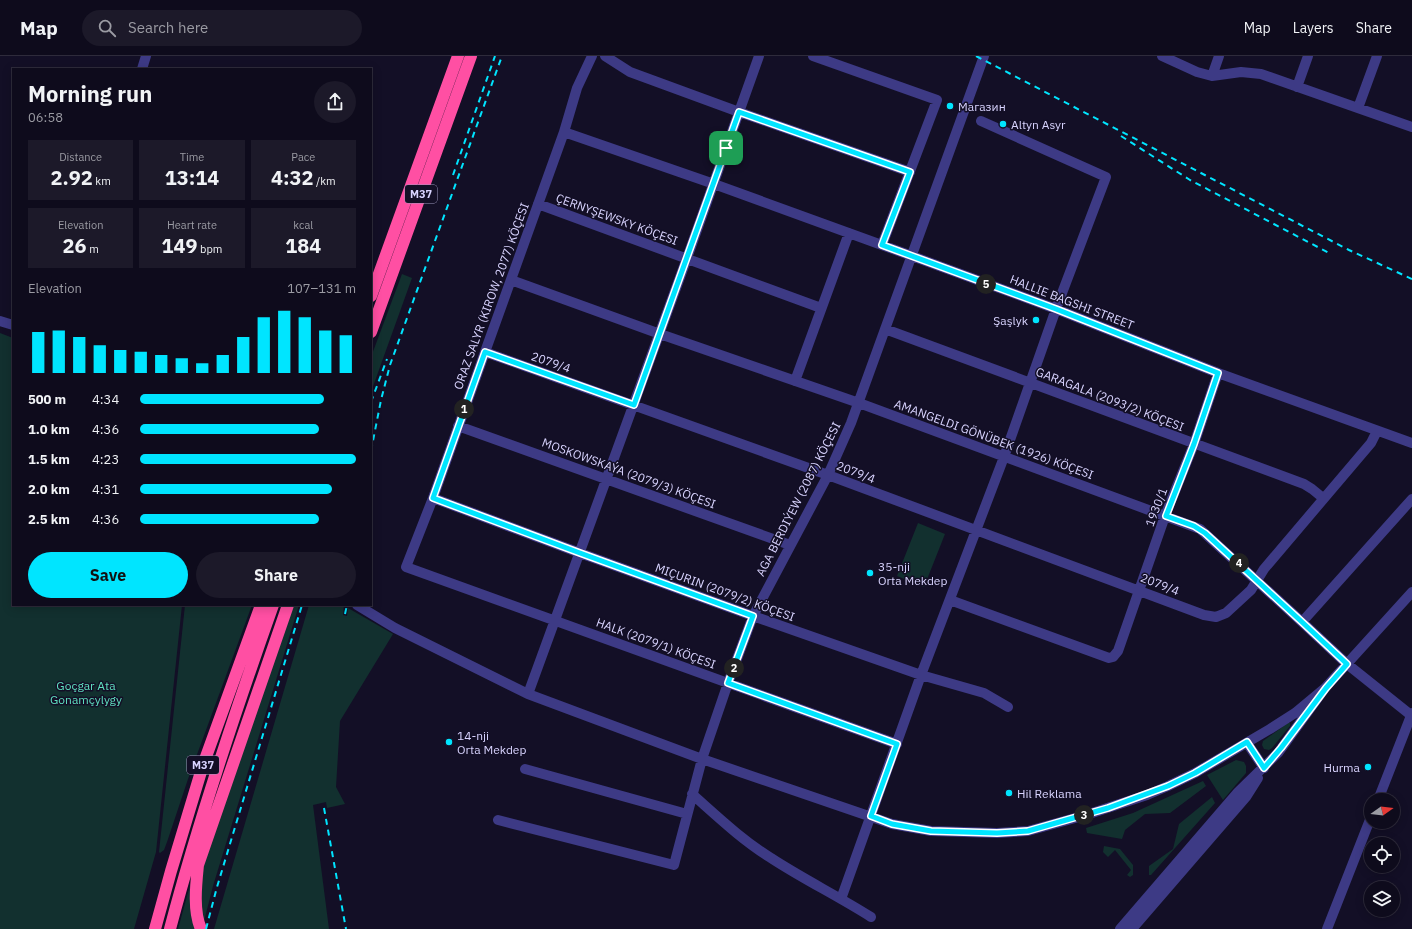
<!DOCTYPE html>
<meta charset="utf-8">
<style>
:root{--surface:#0e0b1c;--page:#1c1929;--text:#f1f3f6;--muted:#9b9ba3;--line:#2e2b3b;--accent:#00e5ff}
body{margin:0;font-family:"IBM Plex Sans",sans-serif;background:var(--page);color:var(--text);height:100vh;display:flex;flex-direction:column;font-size:15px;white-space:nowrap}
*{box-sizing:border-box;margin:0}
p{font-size:13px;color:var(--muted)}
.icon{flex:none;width:22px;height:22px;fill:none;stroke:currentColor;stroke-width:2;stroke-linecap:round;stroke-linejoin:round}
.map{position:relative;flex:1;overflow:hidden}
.sheet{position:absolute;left:12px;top:12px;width:360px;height:538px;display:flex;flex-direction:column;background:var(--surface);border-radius:0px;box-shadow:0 2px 10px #0003,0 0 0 1px var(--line)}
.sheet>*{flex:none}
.needle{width:26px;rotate:76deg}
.controls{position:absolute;left:1364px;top:737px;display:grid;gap:8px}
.controls a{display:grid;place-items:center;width:36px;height:36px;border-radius:50%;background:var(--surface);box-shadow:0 2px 10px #0003,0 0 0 1px var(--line);font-size:20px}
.pin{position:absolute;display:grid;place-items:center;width:34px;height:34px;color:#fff;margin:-17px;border-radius:8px;box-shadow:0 2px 6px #0006}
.km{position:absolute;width:20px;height:20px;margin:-10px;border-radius:50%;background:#222;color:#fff;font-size:11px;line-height:20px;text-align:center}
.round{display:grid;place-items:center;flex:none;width:42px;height:42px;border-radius:21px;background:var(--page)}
.overview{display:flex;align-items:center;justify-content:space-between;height:68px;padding:0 16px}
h1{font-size:22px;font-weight:700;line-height:30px}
.metrics{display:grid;grid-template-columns:repeat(3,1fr);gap:6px;height:68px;padding:4px 16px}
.metrics div{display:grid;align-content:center;border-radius:0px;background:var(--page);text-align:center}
.metrics b{font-size:20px;font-weight:700}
.metrics small{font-size:11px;font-weight:400}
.metrics p{font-size:11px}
.chart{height:112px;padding:8px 16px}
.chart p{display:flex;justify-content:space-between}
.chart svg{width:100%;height:72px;margin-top:4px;stroke:var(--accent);stroke-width:6}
.button{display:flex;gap:8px;margin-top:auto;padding:8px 16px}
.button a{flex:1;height:46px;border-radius:24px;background:var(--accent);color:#111;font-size:16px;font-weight:700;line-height:46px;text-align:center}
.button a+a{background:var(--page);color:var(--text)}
ul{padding:0 16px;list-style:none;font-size:13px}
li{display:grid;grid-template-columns:64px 48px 1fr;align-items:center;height:30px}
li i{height:10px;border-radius:5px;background:var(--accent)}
header{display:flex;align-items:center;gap:24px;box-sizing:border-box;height:56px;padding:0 20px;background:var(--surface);border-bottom:1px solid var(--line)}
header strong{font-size:19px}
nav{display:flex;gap:22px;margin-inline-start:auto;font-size:14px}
.search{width:280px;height:36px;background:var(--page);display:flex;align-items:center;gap:10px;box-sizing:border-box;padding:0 14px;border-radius:22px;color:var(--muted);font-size:15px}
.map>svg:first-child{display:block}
</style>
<header>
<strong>Map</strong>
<div class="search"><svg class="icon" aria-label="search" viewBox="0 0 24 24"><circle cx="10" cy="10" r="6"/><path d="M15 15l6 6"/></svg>Search here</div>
<nav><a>Map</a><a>Layers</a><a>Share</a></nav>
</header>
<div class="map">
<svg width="1412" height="873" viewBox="0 0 1412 873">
<rect width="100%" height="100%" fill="#130f26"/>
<path fill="#12302f" d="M402,218L412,222L371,336V301Z
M0,277L13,282V549H182L156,796L134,873H0Z
M918,467L945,478L924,531L897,520Z
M185,549H252L188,723L167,786L164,794L160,797L159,796Z
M294,549H299L213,830L202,873H178L200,793L276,599Z
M309,549H344L343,559L347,560L348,552L393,578L340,665L336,731L345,748L327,752L326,746L313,749L329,873H214Z
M1288,667H1290V670L1272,692L1269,694L1264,693L1262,689L1263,685Z
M1236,704L1244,706L1246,710V717L1223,744L1207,719Z
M1203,725L1206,730L1170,757L1145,758L1125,774L1122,783L1087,777L1086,772L1133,757Z
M1212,741L1215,747L1151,819H1149V810L1173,793L1179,768Z
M1104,790L1120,793L1133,809V819L1130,821L1127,819L1131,814L1115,794L1108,801L1103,796Z"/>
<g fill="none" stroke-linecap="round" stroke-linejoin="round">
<path stroke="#3d3a85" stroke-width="10" d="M592,0L577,32L564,76L485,296L433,442L406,511L897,688
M605,0L630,16L739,56L910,116
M813,0L937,44L882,189
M1162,0L1197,16L1212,20L1241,16L1261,18L1412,71
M142,13L146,0
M1212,20L1219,0
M1297,31L1308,0
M1358,52L1377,0
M564,76L714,128L912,200L1056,253L1218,317L1412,387
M538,148L821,252
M511,224L660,278L859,347L1200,473L1302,566L1347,608L1412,660
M0,265L13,269
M885,273L1304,428L1312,433L1323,442
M485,296L828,419L1204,559L1216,561L1226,557L1251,534L1264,513L1371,387L1377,375
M795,325L849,177
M458,370L790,489
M433,442L580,497L753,560L921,619L984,637L1008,651
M950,544L1109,602L1113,601L1118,595L1165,460L1194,388L1218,317
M357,549L395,572L528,638L702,703L892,768L931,775L997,777L1028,775L1086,759L1147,739L1168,730L1195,717L1270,673L1295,657L1325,632
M1302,566L1412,443
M528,638L687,202L759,0
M1247,687L1264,712
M525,713L687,758
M692,738C718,761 742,784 771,802C803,823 838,840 871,861
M1378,744L1412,657
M498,764L674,809L702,703L728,627L753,560L828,419L851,367L984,0
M841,843L921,619L1004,401L1056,253L1106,121L981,65
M1120,873L1238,736L1278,697L1325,632L1412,536
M1132,873L1246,741L1258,722
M1327,873L1371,761"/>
<path stroke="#ff4fa3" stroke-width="12" d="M371,240L458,0
M371,276L471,0
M155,873L171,815L203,709L261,549
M170,873C199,763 235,656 273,549
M201,873C193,855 196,829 198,809L288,549"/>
<path stroke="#00e5ff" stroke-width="2" stroke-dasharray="6 5" stroke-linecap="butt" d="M976,0L1349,194L1412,223
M1121,80L1190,124L1331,198
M453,119L495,0
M371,346L387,303
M371,395L381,344L390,309L502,0
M345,558L347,549
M324,752L346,873
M206,873L217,831L302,549"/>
</g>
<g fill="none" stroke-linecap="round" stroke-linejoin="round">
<defs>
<path id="route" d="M739,56L910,116L882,189L1056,253L1218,317L1194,388L1166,460L1194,470L1205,477L1302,566L1347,608L1326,632L1281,692L1264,712L1247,686L1195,717L1168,730L1108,752L1028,775L997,777L931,775L892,768L871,760L897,688L728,627L753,560L580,497L433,442L485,296L634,349Z"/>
</defs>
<use href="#route" stroke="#fff" stroke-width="8"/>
<use href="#route" stroke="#00e5ff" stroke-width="5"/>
</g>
<g fill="#00e5ff" stroke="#130f26" stroke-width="1.5">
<circle cx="950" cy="50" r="4"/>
<circle cx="1003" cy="68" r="4"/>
<circle cx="1036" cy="264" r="4"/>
<circle cx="870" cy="517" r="4"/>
<circle cx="449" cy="686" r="4"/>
<circle cx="1368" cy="711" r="4"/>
<circle cx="1009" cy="737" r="4"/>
</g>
<g text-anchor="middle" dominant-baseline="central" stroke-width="3" stroke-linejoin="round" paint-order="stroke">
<g fill="#130f26" stroke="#9e99be" stroke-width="1">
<rect x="405" y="129" width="32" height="18" rx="3"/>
<rect x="187" y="700" width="32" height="18" rx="3"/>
</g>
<g font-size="11" font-weight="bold" fill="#d9d4ff">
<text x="421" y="138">M37</text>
<text x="203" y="709">M37</text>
</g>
<g font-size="12" fill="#d9d4ff" stroke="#130f26" text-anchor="start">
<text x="958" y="50">Магазин</text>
<text x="1011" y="68">Altyn Asyr</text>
<text x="1028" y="264" text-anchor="end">Şaşlyk</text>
<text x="878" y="510">35-nji<tspan x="878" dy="14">Orta Mekdep</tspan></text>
<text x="457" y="679">14-nji<tspan x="457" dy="14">Orta Mekdep</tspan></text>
<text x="1360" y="711" text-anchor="end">Hurma</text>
<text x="1017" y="737">Hil Reklama</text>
</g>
<g font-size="12" fill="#d9d4ff" stroke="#130f26">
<text transform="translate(617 163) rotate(20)">ÇERNYŞEWSKY KÖÇESI</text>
<text transform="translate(491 240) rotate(-70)">ORAZ SALYR (KIROW, 2077) KÖÇESI</text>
<text transform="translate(1072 246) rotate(21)">HALLIE BAGSHI STREET</text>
<text transform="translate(551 306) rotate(19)">2079/4</text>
<text transform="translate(1110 343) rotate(21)">GARAGALA (2093/2) KÖÇESI</text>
<text transform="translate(994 383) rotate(20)">AMANGELDI GÖNÜBEK (1926) KÖÇESI</text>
<text transform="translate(856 416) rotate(21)">2079/4</text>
<text transform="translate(629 417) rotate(20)">MOSKOWSKAÝA (2079/3) KÖÇESI</text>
<text transform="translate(798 443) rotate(-63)">AGA BERDIÝEW (2087) KÖÇESI</text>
<text transform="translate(1156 451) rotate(-69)">1930/1</text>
<text transform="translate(1160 528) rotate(21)">2079/4</text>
<text transform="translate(725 536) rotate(20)">MIÇURIN (2079/2) KÖÇESI</text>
<text transform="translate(656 587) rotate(20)">HALK (2079/1) KÖÇESI</text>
</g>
<g font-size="12" fill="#5fe0c0" stroke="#130f26">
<text x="86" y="629">Goçgar Ata<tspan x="86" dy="14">Gonamçylygy</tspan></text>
</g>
</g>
</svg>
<div class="controls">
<a><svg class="needle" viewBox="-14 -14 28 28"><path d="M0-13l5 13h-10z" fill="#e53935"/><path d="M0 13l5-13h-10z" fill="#9b9ba3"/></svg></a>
<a><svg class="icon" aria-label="locate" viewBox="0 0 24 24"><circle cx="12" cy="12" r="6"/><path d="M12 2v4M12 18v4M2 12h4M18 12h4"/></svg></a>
<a><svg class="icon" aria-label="layers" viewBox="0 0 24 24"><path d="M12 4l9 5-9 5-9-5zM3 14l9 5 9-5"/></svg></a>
</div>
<div class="pin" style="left:726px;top:92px;background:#1e9e55"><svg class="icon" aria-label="arrive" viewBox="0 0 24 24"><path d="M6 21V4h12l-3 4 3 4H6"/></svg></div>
<b class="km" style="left:464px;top:353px">1</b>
<b class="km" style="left:734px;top:612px">2</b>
<b class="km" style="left:1084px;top:759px">3</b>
<b class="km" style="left:1239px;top:507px">4</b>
<b class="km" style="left:986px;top:228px">5</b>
<section class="sheet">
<div class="overview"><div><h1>Morning run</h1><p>06:58</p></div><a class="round"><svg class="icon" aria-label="share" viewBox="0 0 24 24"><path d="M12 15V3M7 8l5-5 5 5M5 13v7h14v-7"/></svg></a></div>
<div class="metrics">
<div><p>Distance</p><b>2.92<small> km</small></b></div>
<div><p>Time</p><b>13:14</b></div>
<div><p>Pace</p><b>4:32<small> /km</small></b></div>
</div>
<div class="metrics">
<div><p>Elevation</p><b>26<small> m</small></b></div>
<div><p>Heart rate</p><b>149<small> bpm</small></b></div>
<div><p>kcal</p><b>184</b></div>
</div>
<div class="chart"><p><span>Elevation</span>107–131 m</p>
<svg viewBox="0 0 160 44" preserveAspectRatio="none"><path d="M5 44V19M15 44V18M25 44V22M35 44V27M45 44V30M55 44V31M65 44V33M75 44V35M85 44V38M95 44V33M105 44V22M115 44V10M125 44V6M135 44V10M145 44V18M155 44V21"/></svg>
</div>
<ul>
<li><b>500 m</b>4:34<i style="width:85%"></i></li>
<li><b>1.0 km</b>4:36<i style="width:83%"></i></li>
<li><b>1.5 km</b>4:23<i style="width:100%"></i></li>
<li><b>2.0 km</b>4:31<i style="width:89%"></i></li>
<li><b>2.5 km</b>4:36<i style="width:83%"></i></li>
</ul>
<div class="button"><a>Save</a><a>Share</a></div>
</section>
</div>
